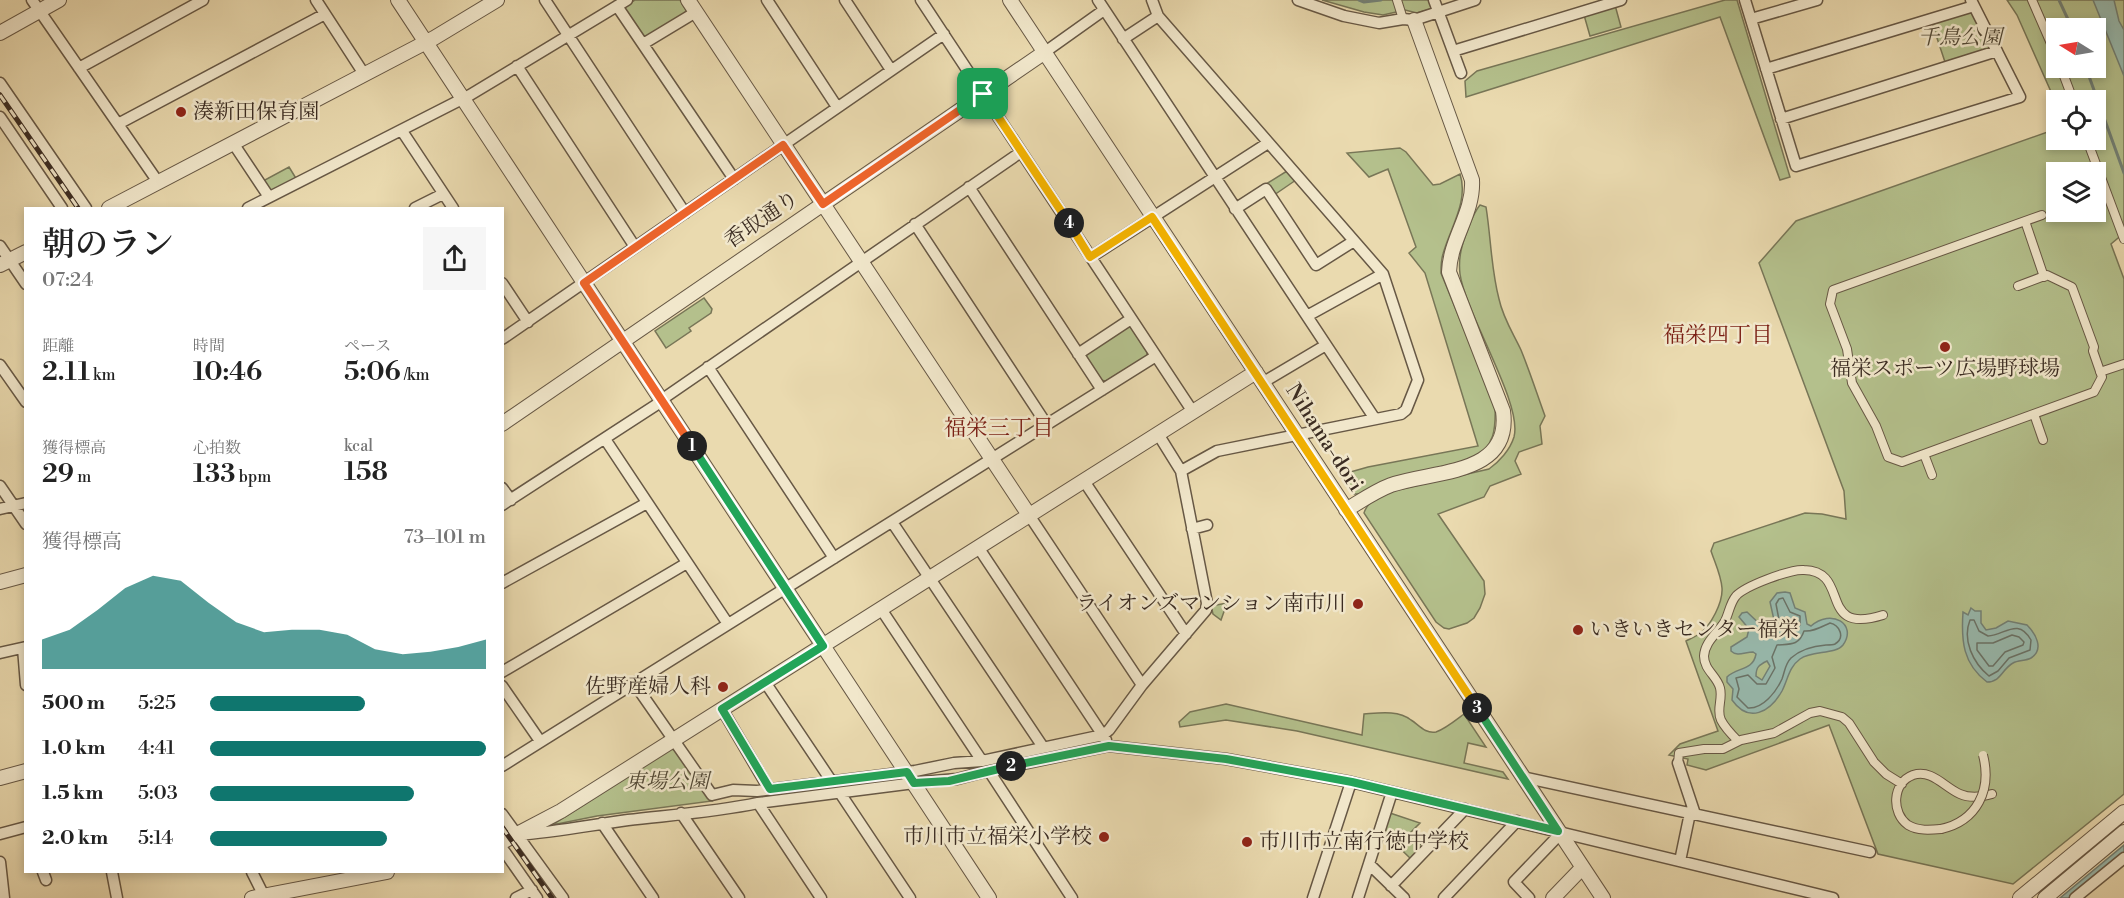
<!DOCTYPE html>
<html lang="ja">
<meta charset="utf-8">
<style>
:root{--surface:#fff;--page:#f6f6f6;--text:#222;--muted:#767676;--accent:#0f766e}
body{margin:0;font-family:"Libre Bodoni","Noto Serif JP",serif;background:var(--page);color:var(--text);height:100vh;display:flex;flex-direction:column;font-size:22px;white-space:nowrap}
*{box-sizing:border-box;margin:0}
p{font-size:20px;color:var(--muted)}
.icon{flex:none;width:33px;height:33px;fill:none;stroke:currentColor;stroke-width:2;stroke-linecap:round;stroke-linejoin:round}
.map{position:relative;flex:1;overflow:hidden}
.details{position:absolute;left:24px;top:207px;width:480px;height:666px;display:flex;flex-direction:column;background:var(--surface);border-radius:0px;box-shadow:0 3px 9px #0003}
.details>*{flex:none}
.needle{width:39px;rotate:281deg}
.controls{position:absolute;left:2046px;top:18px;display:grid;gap:12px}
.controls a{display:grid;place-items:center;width:60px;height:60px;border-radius:0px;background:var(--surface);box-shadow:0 3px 9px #0003;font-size:30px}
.pin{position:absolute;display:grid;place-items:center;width:51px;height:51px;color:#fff;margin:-26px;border-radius:12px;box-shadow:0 3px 9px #0006}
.km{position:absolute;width:30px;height:30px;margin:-15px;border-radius:50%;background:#222;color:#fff;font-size:16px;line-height:30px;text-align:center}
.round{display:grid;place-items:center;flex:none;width:63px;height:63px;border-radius:0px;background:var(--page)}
.headline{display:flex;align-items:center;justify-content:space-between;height:102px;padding:0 18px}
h1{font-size:33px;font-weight:600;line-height:45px}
.figures{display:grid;grid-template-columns:repeat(3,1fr);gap:9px;height:102px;padding:6px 18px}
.figures div{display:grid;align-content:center}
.figures b{font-size:26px;font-weight:600}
.figures small{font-size:16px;font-weight:400}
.figures p{font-size:16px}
.chart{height:168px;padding:12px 18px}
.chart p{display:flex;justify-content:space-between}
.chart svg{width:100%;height:108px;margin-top:6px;fill:var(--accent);opacity:.7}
ul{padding:0 18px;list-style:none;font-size:20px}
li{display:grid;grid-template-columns:96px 72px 1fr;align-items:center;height:45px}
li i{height:15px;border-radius:8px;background:var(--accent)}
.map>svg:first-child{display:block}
</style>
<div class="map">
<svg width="2124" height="898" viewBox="0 0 2124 898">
<rect width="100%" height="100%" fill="#eadaaf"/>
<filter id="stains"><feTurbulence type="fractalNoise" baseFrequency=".00333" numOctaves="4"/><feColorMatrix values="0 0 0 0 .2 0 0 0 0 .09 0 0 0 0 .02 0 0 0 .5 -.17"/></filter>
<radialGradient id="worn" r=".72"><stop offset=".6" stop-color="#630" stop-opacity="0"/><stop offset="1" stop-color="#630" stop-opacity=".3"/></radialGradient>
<path fill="#b4c08c" stroke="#787657" stroke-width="1.5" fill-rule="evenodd" d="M635,0H680L686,10L685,14L646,38L642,37L624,10L626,5Z
M1322,0H1431L1434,8L1417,13L1405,10L1383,15L1364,12Z
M1725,0H1737L1790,177L1780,180L1720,17L1466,97L1465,81L1477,71Z
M2007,0H2124V233L2111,244L2124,279V794L2013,884L1878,854L1829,725L1706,770L1687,765L1688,759L1669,755L1680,744L1718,731L1686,641C1690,639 1695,637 1699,634C1711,626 1723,602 1722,588C1721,575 1715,563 1711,551L1714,543L1805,513L1822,514L1846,519L1844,491L1759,263L1796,221L2056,129V140H2096V100H2056V103L2017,15ZM2056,28H2096V68H2056ZM2056,172H2096V212H2056Z
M1615,5L1621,27L1590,36L1584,15Z
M1969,12L1974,13L1990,45L1988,51L1946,65L1932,23Z
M1400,148L1406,152L1433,185L1440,184L1460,174C1469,201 1450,228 1443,254C1441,260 1441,267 1441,273L1495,405C1496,429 1495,446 1472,459L1400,477L1359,494H1354L1340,475L1368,467L1478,446L1425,273L1409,253L1416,247L1388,169L1369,177L1347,153Z
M289,167L297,180L274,191L269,190L263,181Z
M1287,171L1296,180L1274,195L1266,184Z
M1480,205L1486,207C1491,238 1491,269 1499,299C1503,318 1513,333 1521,350C1530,372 1537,394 1545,416L1540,426L1542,444L1519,452L1515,461L1521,474L1490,486L1484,497L1438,514L1484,581L1485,594L1480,608L1474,618L1467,623L1449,629L1444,628L1436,622L1364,513C1368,500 1381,496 1393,491L1489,469C1499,462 1510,450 1514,437C1523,404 1466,315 1460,274C1458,257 1462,244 1468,229C1471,221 1474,212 1480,205Z
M704,298L712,309L711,313L689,328L691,331L666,348L655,331Z
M1126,326L1131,327L1147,352V356L1106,381L1100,380L1085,356L1086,353Z
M1227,603L1221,620L1213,614L1211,606Z
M1226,704L1362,735L1364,714C1379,713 1398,710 1411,720C1419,725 1425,734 1436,732C1445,729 1456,720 1464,714L1486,747L1468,743L1464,763L1503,772L1508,779L1297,731L1226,720L1180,727L1179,722L1190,712Z
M671,749L675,750L712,801L597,816L552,825Z
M1390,813L1420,823L1410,833L1423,847L1411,859L1383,832Z"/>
<path fill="#98baae" stroke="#738176" stroke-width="1.5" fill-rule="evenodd" d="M2093,0H2114L2119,21L2124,30V76Z
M1785,592L1790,593L1795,608L1805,612L1807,624L1811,626C1831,608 1858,624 1843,645C1835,655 1812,650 1800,659C1789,667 1788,679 1782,691C1770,712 1749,724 1732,700L1733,689L1727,682V677C1737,667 1753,671 1756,654L1753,652C1745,652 1737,657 1731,651V647L1747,637L1749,629L1739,617L1742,613L1747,612L1763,627L1768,629L1772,627L1774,620L1770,602L1777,593ZM1767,661L1770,666L1762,680L1756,676C1756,667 1759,665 1767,661Z
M1971,608L1975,611H1981V623L1986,630L1996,628L2008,621L2027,625C2035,633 2045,649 2031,658C2026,661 2018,660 2013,663C2002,669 2001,682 1987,682C1963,664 1961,641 1963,612L1968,615Z
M2124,845V854L2071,898H2060Z"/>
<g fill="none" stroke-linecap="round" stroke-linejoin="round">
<path stroke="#6a7368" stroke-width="1.5" d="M1783,598L1790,612L1800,616V625L1783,626L1780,625L1776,604L1779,599Z
M1970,620H1974L1979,631L1988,636C2005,635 2018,617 2031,640L2030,650L2009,658L1998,671L1989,676C1973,663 1962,640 1970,620Z
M1830,623C1839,625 1846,637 1835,644C1833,645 1829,645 1826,645C1813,646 1801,649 1791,658C1785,664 1785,671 1782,679C1776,692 1763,709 1748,708L1737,697L1739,689L1736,678L1748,675L1757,684H1766L1775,668L1772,657L1777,645C1790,644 1799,646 1804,631C1813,632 1821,627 1830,623Z
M2012,635L2019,637L2024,642L2023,645L2005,652L1993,666H1989L1977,650V643H1993Z"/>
<path stroke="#738176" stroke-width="3" d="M1359,0L1364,2L1381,0
M2059,0L2072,28
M2086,68L2124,173"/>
<defs>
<path id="pedestrian" d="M1397,0L1403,19
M2032,0L2056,55
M2061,68L2073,100
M2087,140L2124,239
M2025,221L2044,277
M2018,286L2047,275L2072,287L2094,347L2093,351L2102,377L2094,392L1902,462L1888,457L1876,426L1852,383L1847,349L1830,304L1833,290L2042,215
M2100,372L2124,364
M2034,414L2043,440
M1924,454L1932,475
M1738,741C1732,735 1725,728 1721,720C1716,710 1723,699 1720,688C1717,676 1704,670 1704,656C1705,641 1718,633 1725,621C1729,613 1730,603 1736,596C1745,586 1790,569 1804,570C1852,571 1816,636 1883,615
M1678,763L1679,753L1704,749H1723L1741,740L1774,733L1810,713L1820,711L1842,717L1849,723L1874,762L1886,774L1902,784
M1941,829C1930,830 1918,831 1908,825C1891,813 1892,783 1913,775C1932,769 1944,787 1960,794C1969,798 1982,797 1992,794"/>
<path id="minor" d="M32,0L158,182
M316,0L364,74
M545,0L685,213
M767,0L837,107
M845,0L891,70
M921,0L1193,412
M1098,0L1375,419
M1152,0L1158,16L1383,274L1418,380L1406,410L1401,414L1217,451L1181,471
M1298,0L1344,16L1379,23L1403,19L1414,20L1475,0
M1434,0L1461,73
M1745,0L1796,166L2020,97L1971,0
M617,6L734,179
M1751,19L1817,0
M1123,39L1158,16
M643,44L696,12
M1453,51L1621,0
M1045,52L1104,10
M517,66L635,247
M79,68L203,0
M1766,69L1974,6
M0,83L86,208
M0,117L62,208
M1781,119L1997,51
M118,124L325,14
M402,131L453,208
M233,143L269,197
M969,187L1102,390
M248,208L470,95L627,0
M415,208L443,194
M1235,209L1266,189L1316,265L1354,241
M915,224L1047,425
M0,246L26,284
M1091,257L1268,143
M502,283L528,322
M1307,316L1383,274
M502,339L944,34
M1078,354L1131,319
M0,365L26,402
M708,367L834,558
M1262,383L1326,345
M605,439L728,624
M1084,481L1186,634
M0,486L26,524
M502,488L511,500
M502,505L656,405L667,396L1021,152
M0,509L26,503
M1029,515L1142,685
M892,522L1043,747
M1192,529L1207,525
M978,547L1106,740
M502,583L647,503
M881,609L982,761
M23,648L26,685
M0,653L26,647
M502,672L687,563
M765,682L832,782
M634,683L712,795L733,790L757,791L915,771L954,763L982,761L1103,735L1109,730L1142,685L1206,610L1207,603L1181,471L1158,434
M502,686L540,741
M722,709L769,789
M1678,763L1695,814
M502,766L1156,356
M989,771L1072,898
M1522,777L1870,852
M840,793L910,898
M758,803L821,898
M681,813L739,898
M502,814L563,898
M602,823L653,898
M0,834L26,827
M517,835C555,832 591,825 628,820C671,815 715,812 758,803L922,782L957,779L984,772L1109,746L1226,759L1351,782L1833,898
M502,848L537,898
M1680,861L1690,813
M0,862L4,898
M1369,864L1404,898
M43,872L46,880
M112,872L117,898
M252,872L264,896
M1391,886L1465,809
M516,898L532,890
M1313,898L1351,782
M1358,898L1392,792
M1444,898L1517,821
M1529,898L1514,882L1560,834
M2075,898L2124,858"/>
<path id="tertiary" d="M398,0L989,898
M688,0L1029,515
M1010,0L1603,898
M0,33L59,0
M109,208L434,38L497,0
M0,265L26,252
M502,424L1045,52
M1346,510C1361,501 1375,491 1391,485C1434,470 1512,476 1503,411L1449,272C1450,239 1474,213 1472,180L1414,20
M0,582L26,575
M0,778L26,771
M502,842L561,811L1256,372
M252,898L387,872
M1553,898L1582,868
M2020,898L2124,812
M2045,898L2124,832"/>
</defs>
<use href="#pedestrian" stroke="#675845" stroke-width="10"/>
<use href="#minor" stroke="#675845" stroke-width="13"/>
<use href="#tertiary" stroke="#675845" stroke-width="16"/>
<use href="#pedestrian" stroke="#f1e7cb" stroke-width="8"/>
<use href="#minor" stroke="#f1e7cb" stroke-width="10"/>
<use href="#tertiary" stroke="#f1e7cb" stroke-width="14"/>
<defs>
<path id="rail" d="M0,95L78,208
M502,827L552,898"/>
</defs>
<use href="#rail" stroke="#3b2c22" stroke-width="5"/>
<use href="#rail" stroke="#f1e7cb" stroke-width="3" stroke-dasharray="9" stroke-linecap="butt"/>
<defs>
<path id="pedestrian-bridge" d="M1941,829C1977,821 1992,790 1983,755"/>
</defs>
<use href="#pedestrian-bridge" stroke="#675845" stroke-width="10" stroke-linecap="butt"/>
<use href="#pedestrian-bridge" stroke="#f1e7cb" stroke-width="8"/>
</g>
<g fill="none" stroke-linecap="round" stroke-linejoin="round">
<defs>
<path id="split-1" d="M692,446L584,283L783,145L823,204L983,94"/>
<path id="split-2" d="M692,446L823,646L722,709L770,789L907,772L914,783L949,781L1011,766"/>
<path id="split-3" d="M1011,766L1109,746L1226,759L1352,782L1558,831L1477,708"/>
<path id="split-4" d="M1069,223L1090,257L1152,217L1477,708"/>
<path id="split-5" d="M983,94L1069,223"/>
</defs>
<use href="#split-1" stroke="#fff" stroke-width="12"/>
<use href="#split-2" stroke="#fff" stroke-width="12"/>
<use href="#split-3" stroke="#fff" stroke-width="12"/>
<use href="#split-4" stroke="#fff" stroke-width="12"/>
<use href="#split-5" stroke="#fff" stroke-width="12"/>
<use href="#split-1" stroke="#f0652b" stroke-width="8"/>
<use href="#split-2" stroke="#22a559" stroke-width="8"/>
<use href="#split-3" stroke="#22a559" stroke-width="8"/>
<use href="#split-4" stroke="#f5b400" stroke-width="8"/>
<use href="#split-5" stroke="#f5b400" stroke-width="8"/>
</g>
<g fill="#8f2418" stroke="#f1e7cb" stroke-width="2">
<circle cx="181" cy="112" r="6"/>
<circle cx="1945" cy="347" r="6"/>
<circle cx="1358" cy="604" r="6"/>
<circle cx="1578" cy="630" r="6"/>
<circle cx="723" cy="687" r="6"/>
<circle cx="1104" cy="837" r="6"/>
<circle cx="1247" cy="842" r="6"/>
</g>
<g text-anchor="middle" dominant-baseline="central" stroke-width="5" stroke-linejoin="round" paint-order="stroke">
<g font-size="21" font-style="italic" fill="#534a37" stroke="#f1e7cb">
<text x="1960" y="38">千鳥公園</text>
<text x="667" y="782">東場公園</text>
</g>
<g font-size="21" fill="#3b2c22" stroke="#f1e7cb" text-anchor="start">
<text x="193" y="112">湊新田保育園</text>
<text x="1945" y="369" text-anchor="middle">福栄スポーツ広場野球場</text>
<text x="1346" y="604" text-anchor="end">ライオンズマンション南市川</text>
<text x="1590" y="630">いきいきセンター福栄</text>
<text x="711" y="687" text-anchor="end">佐野産婦人科</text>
<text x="1092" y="837" text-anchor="end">市川市立福栄小学校</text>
<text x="1259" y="842">市川市立南行徳中学校</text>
</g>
<g font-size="21" fill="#3b2c22" stroke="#f1e7cb">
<text transform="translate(762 220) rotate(-34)">香取通り</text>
<text transform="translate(1324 438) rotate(57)">Nihama-dori</text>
</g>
<g font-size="22" fill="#7a1f14" stroke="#f1e7cb">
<text x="1718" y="335">福栄四丁目</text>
<text x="999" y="428">福栄三丁目</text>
</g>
</g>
<rect width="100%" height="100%" filter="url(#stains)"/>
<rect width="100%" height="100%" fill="url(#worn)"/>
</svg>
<div class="controls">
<a><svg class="needle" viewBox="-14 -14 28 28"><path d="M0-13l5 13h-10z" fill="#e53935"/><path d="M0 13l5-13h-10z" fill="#767676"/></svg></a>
<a><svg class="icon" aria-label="locate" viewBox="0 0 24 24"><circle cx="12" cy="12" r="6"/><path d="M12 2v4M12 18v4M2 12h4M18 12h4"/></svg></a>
<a><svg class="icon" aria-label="layers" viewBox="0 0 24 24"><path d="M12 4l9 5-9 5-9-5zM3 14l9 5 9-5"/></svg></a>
</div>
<div class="pin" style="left:983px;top:94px;background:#1e9e55"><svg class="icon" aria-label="arrive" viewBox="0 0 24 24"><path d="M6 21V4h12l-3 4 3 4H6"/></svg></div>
<b class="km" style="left:692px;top:446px">1</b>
<b class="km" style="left:1011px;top:766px">2</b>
<b class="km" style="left:1477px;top:708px">3</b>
<b class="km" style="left:1069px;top:223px">4</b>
<section class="details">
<div class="headline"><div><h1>朝のラン</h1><p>07:24</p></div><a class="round"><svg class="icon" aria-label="share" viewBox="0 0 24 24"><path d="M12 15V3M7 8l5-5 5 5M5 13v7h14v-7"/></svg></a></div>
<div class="figures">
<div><p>距離</p><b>2.11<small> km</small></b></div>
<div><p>時間</p><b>10:46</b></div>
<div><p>ペース</p><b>5:06<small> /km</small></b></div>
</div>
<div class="figures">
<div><p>獲得標高</p><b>29<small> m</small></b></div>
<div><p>心拍数</p><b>133<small> bpm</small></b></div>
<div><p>kcal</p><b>158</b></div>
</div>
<div class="chart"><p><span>獲得標高</span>73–101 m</p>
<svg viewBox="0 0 160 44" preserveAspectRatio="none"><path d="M0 44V32L10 28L20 20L30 11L40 6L50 8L60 17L70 25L80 29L90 28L100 28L110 30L120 36L130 38L140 37L150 35L160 32V44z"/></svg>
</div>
<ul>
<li><b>500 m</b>5:25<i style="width:56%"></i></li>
<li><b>1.0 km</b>4:41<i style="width:100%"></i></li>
<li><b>1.5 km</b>5:03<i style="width:74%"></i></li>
<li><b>2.0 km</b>5:14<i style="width:64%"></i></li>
</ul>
</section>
</div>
